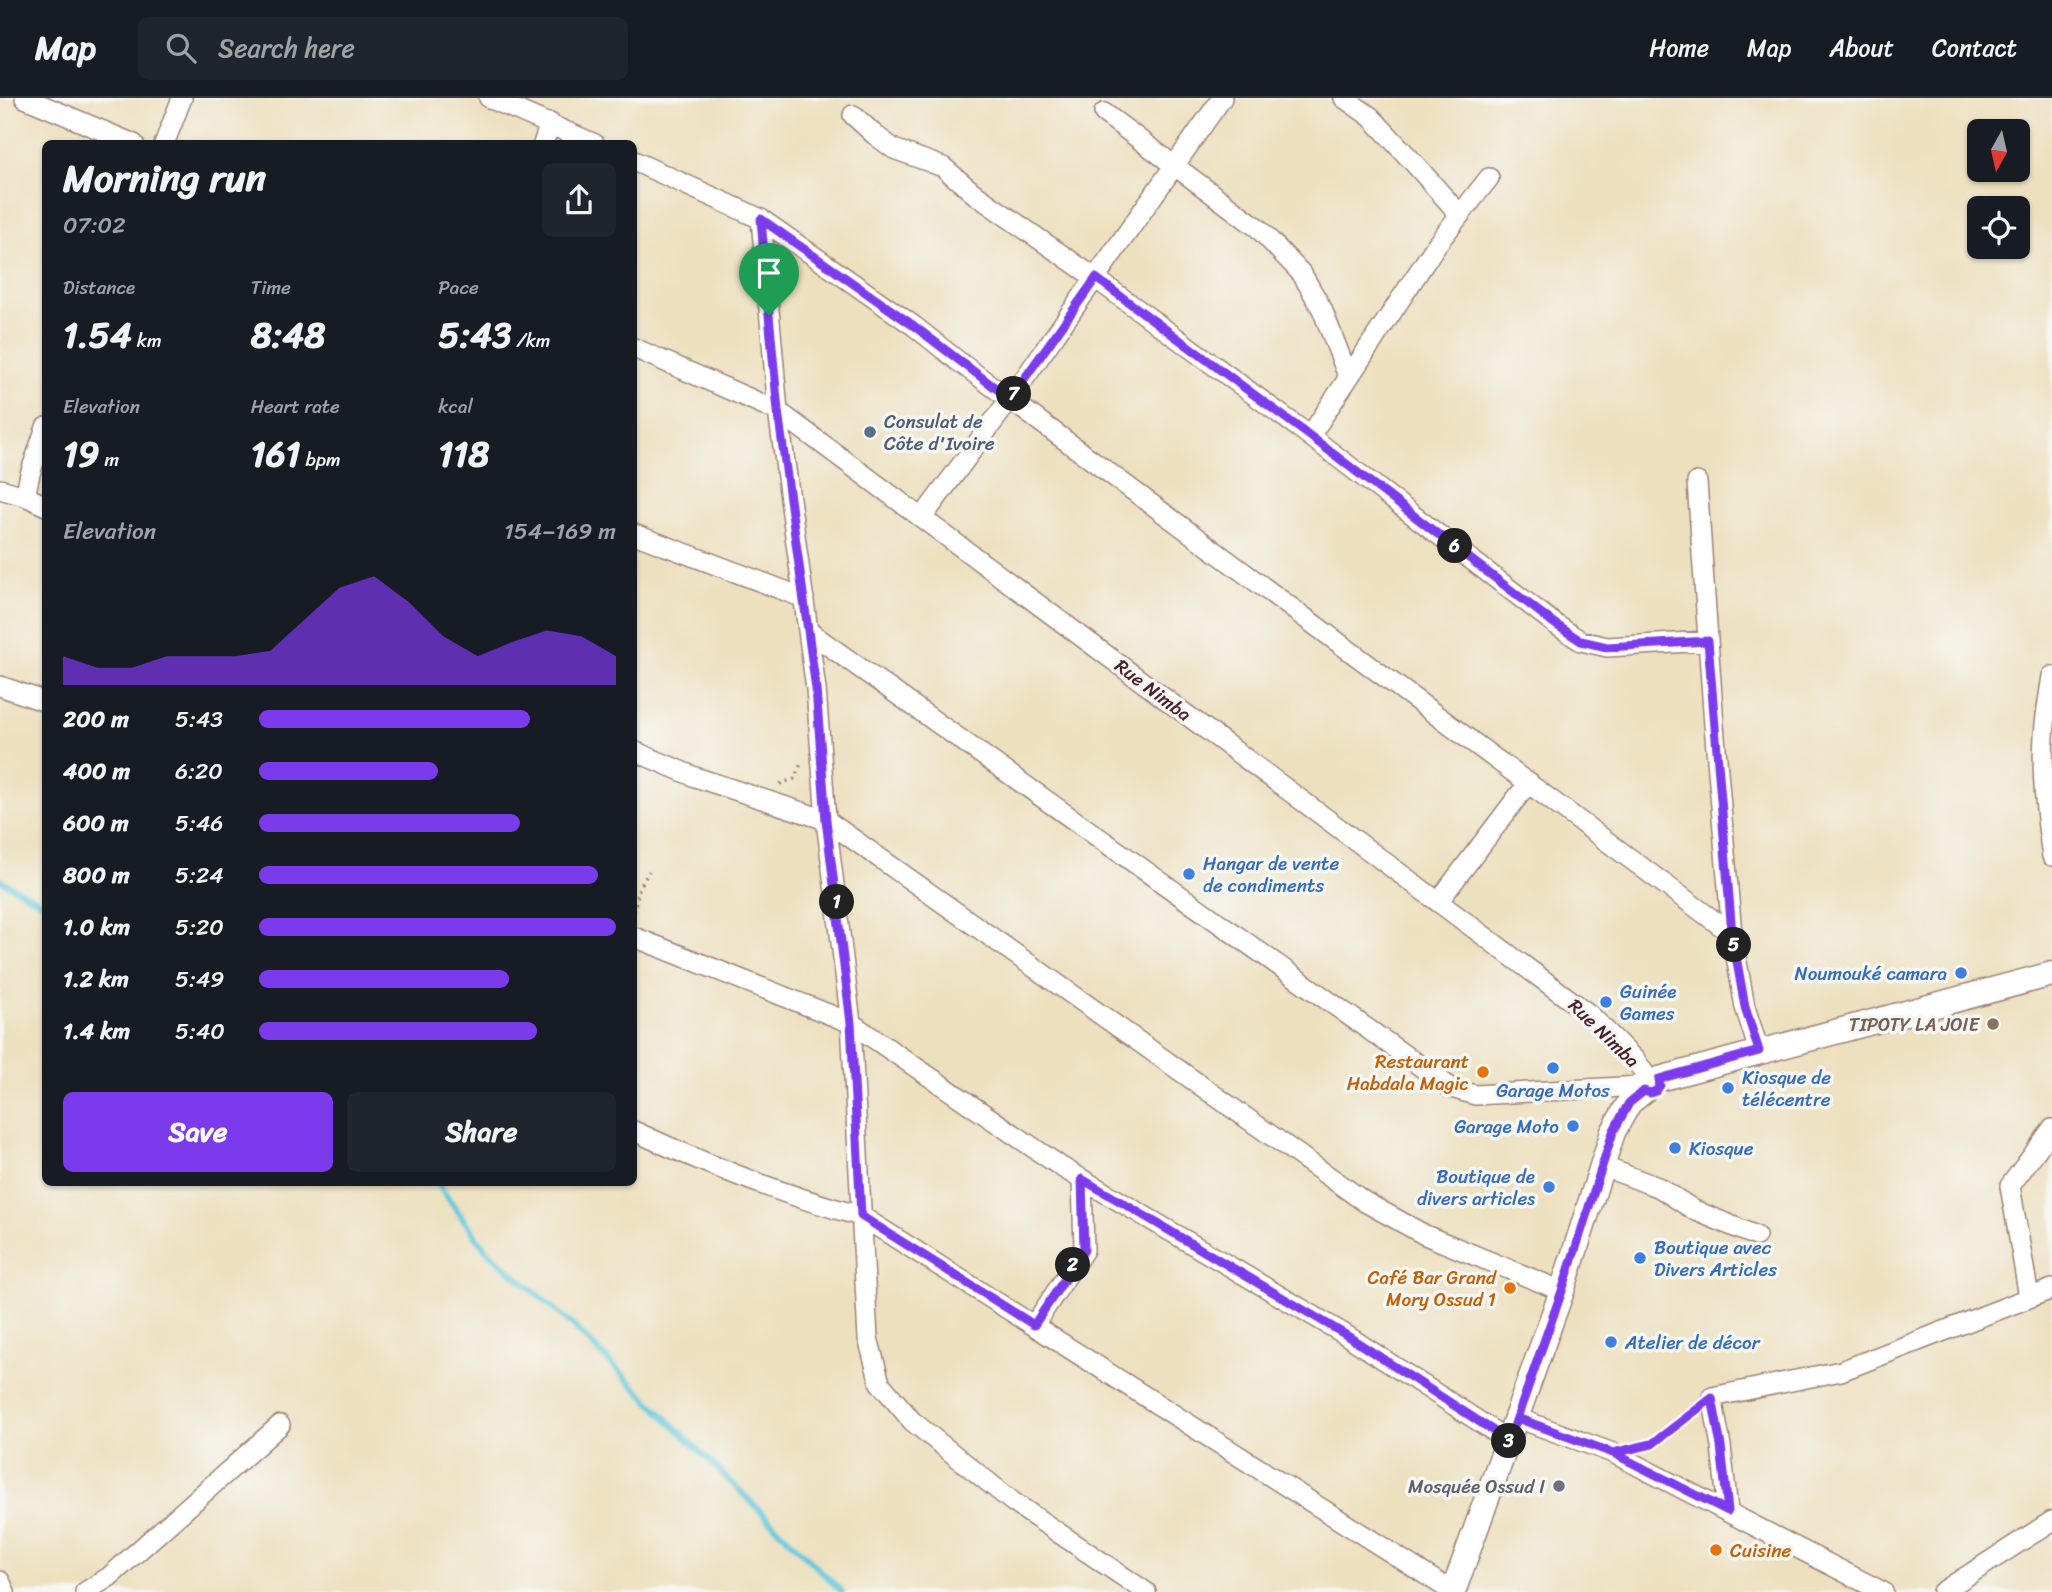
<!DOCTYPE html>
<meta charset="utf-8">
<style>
:root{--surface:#171b24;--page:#20242c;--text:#f1f3f6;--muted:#9ea1a6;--line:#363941;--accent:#7c3aed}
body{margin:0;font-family:Sriracha,sans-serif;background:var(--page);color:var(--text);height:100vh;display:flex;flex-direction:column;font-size:26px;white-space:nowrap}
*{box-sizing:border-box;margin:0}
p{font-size:23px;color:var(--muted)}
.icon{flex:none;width:38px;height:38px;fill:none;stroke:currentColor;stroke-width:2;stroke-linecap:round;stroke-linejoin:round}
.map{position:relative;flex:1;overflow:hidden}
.side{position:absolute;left:42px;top:42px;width:595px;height:1046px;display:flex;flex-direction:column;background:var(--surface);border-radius:10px;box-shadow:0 2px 5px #0004}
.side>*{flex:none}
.needle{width:46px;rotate:188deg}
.tools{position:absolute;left:1967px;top:21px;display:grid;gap:14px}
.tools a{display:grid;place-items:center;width:63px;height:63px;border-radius:10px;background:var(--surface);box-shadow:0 2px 5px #0004;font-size:35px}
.pin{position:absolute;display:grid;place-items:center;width:60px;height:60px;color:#fff;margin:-72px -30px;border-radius:50% 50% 50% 0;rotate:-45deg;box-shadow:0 0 7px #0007}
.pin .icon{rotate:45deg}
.km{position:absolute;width:35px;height:35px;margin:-18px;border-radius:50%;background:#222;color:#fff;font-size:19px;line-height:35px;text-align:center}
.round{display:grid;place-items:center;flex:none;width:74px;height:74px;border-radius:10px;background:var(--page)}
.headline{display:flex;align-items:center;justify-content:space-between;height:119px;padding:0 21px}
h1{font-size:38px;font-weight:700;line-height:52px}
.metrics{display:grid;grid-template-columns:repeat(3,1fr);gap:10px;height:119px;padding:7px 21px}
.metrics div{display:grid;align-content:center}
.metrics b{font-size:35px;font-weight:700}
.metrics small{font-size:19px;font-weight:400}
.metrics p{font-size:19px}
.chart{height:196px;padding:14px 21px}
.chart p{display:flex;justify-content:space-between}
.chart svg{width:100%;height:126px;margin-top:7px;fill:var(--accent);opacity:.7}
.primary-button{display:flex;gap:14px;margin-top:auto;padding:14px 21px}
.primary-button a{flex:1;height:80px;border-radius:10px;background:var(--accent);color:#fff;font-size:28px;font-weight:700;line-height:80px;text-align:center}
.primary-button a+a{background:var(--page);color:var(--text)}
ul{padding:0 21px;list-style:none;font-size:23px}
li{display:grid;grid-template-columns:112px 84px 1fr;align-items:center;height:52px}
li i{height:18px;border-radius:9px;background:var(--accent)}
header{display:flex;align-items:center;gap:42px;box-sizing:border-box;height:98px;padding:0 35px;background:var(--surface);border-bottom:2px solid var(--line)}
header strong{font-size:33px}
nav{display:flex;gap:38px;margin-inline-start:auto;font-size:24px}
.search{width:490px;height:63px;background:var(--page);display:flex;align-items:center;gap:18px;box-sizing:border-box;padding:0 24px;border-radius:10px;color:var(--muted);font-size:26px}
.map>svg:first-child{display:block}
</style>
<header>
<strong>Map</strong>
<div class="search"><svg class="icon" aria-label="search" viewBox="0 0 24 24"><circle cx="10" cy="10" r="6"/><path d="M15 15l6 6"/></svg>Search here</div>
<nav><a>Home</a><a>Map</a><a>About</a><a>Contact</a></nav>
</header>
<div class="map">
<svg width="2052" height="1494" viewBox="0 0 2052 1494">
<rect width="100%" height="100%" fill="#f6f6f2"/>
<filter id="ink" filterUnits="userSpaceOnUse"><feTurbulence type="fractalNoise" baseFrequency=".0143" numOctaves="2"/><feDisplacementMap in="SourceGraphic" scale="14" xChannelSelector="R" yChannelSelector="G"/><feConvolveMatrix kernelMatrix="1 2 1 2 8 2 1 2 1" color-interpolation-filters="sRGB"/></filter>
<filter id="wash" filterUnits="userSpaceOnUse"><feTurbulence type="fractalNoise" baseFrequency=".00686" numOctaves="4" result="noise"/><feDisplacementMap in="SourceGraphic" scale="28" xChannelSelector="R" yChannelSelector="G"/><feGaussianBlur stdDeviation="1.57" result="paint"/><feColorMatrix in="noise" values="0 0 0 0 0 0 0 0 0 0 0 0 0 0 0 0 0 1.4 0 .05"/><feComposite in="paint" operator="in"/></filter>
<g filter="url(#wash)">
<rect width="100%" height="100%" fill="#ede0bf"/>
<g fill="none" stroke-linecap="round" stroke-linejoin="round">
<path stroke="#60c8db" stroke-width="6" d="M0,782L46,807
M437,1085L486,1152L567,1222L842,1494"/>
</g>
</g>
<g filter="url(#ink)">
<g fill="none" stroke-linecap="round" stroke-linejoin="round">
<defs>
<path id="minor" d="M25,0L134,46
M489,0L595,46
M1344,0L1371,19L1413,64L1460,117
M1104,15L1258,130L1302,176L1322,211L1348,278
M853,17L875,37L894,51L943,69L976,97L1095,180L1310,338L1555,526L1581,543L1607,549L1708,543
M164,46L182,0
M543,46L550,25
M634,63L761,121L914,228L958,263L1732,836
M761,121L778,313L816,591L826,722L851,925L868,1240L880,1285L912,1323L1013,1404L1146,1494
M634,250L778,313L1589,916L1636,963L1645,976
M1310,338L1437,146L1489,80
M1697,384L1714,627L1732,836L1745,909L1759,953
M0,391L25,398L30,376L46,329
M25,398L46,408
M922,420L1010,301L1222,0
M634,436L804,500
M808,533L1451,990L1475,997L1640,988
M0,588L46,604
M2052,601L2048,604C2039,656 2044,705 2052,758
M2048,604L2052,578
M634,653L695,679L826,722L1365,1104L1425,1137L1562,1193
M1438,804L1529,684
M634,839L851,925L1063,1070L1346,1237L1509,1343
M634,1033C707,1067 782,1097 861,1118L1453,1494
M1602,1068L1660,1090L1694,1112L1756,1138
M2029,1199L2010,1088L2052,1031
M1034,1227L1084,1152L1082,1081
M1517,1320L1613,1355L1883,1494
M1728,1413L1721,1348L1712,1299L1841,1273L2052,1191
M0,1483L5,1494
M85,1494L109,1479L280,1327
M1942,1494L2052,1423"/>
<path id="tertiary" d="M1659,981L2052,876
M1453,1494L1562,1193L1613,1034L1629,1005L1644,993"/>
</defs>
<use href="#minor" stroke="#9c8075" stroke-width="22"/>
<use href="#tertiary" stroke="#9c8075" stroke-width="27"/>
<path stroke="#9c8075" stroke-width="3.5" stroke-dasharray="2 5" stroke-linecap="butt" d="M780,686L794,681L802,664
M634,813L639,791L649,773
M1642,1348L1652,1346L1696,1311"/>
<use href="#minor" stroke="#fff" stroke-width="19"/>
<use href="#tertiary" stroke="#fff" stroke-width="24"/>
</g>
</g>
<g fill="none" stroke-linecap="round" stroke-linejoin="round" filter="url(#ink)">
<defs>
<path id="route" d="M769,217L778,313L816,591L826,722L851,925L861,1118L1034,1227L1084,1152L1082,1081L1346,1237L1509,1343L1517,1320L1613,1355L1652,1346L1712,1300L1721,1348L1728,1413L1613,1355L1517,1320L1562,1193L1613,1034L1629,1005L1644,993L1650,995L1656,993L1660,987L1659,981L1759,953L1745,909L1732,836L1708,543L1607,549L1581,543L1555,526L1310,338L1096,180L1010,301L914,228L761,121L769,217"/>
</defs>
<use href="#route" stroke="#fff" stroke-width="14"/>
<use href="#route" stroke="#7c3aed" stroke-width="9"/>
</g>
<circle fill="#5c6f8a" stroke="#f6f6f2" stroke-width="2.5" cx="870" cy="334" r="7"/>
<g fill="#3f7fe0" stroke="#f6f6f2" stroke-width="2.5">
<circle cx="1189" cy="776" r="7"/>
<circle cx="1961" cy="875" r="7"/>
<circle cx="1606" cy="904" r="7"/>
<circle cx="1553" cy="970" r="7"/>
<circle cx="1728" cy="990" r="7"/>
<circle cx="1573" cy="1028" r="7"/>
<circle cx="1675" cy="1050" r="7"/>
<circle cx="1549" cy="1089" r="7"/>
<circle cx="1640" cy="1160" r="7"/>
<circle cx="1611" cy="1244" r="7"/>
</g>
<circle fill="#8d6e63" stroke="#f6f6f2" stroke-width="2.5" cx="1993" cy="926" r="7"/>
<g fill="#e8710a" stroke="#f6f6f2" stroke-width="2.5">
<circle cx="1483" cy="974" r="7"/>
<circle cx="1510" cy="1190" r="7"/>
<circle cx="1716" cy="1452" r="7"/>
</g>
<circle fill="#6b7280" stroke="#f6f6f2" stroke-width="2.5" cx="1559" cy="1388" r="7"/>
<g text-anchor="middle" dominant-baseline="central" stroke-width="7" stroke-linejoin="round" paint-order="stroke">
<g font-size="19" fill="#4e5e75" stroke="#f6f6f2" text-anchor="start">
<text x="884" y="323">Consulat de<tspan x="884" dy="22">Côte d'Ivoire</tspan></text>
</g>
<g font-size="19" fill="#4a1f2b" stroke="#f6f6f2">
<text transform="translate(1153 592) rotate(37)">Rue Nimba</text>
<text transform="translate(1604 935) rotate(44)">Rue Nimba</text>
</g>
<g font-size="19" fill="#366cbe" stroke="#f6f6f2" text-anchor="start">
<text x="1203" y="765">Hangar de vente<tspan x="1203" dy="22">de condiments</tspan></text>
<text x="1947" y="875" text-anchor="end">Noumouké camara</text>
<text x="1620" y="893">Guinée<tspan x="1620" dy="22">Games</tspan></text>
<text x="1742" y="979">Kiosque de<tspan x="1742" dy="22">télécentre</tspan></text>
<text x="1553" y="992" text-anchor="middle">Garage Motos</text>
<text x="1559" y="1028" text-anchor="end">Garage Moto</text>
<text x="1689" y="1050">Kiosque</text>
<text x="1535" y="1078" text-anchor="end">Boutique de<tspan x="1535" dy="22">divers articles</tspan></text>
<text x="1654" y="1149">Boutique avec<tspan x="1654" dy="22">Divers Articles</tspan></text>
<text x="1625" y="1244">Atelier de décor</text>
</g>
<g font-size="19" fill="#785e54" stroke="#f6f6f2" text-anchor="end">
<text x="1979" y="926">TIPOTY LA JOIE</text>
</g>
<g font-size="19" fill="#c56008" stroke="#f6f6f2" text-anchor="end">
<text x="1469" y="963">Restaurant<tspan x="1469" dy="22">Habdala Magic</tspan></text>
<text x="1496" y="1179">Café Bar Grand<tspan x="1496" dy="22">Mory Ossud 1</tspan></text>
<text x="1730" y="1452" text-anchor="start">Cuisine</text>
</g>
<g font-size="19" fill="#5b616d" stroke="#f6f6f2" text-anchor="end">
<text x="1545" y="1388">Mosquée Ossud I</text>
</g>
</g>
</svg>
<div class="tools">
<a><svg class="needle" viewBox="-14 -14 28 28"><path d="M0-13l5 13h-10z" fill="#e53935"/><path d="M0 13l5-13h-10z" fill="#9ea1a6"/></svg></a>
<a><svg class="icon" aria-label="locate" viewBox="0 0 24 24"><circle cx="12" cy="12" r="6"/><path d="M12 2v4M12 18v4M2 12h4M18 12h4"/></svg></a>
</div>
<div class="pin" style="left:769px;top:217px;background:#1e9e55"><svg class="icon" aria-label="arrive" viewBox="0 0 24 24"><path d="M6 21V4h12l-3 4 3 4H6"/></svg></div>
<b class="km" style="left:837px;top:804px">1</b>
<b class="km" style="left:1073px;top:1167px">2</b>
<b class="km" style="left:1509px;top:1343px">3</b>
<b class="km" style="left:1734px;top:847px">5</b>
<b class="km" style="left:1455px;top:448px">6</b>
<b class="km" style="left:1014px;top:296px">7</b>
<section class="side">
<div class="headline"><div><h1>Morning run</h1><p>07:02</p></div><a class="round"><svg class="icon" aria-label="share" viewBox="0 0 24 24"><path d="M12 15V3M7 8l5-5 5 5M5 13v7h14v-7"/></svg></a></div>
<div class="metrics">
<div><p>Distance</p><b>1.54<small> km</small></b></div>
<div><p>Time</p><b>8:48</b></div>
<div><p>Pace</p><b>5:43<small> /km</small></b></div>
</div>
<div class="metrics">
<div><p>Elevation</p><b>19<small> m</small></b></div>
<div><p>Heart rate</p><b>161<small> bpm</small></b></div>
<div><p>kcal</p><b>118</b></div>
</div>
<div class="chart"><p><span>Elevation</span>154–169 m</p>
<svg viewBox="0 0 160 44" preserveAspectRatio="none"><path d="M0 44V34L10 38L20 38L30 34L40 34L50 34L60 32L70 21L80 10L90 6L100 15L110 27L120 34L130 29L140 25L150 27L160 34V44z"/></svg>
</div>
<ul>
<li><b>200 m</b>5:43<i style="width:76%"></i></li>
<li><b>400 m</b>6:20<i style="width:50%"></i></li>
<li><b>600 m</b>5:46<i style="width:73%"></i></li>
<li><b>800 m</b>5:24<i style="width:95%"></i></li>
<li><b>1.0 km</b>5:20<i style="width:100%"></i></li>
<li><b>1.2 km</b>5:49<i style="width:70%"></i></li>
<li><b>1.4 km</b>5:40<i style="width:78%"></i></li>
</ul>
<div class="primary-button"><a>Save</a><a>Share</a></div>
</section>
</div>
